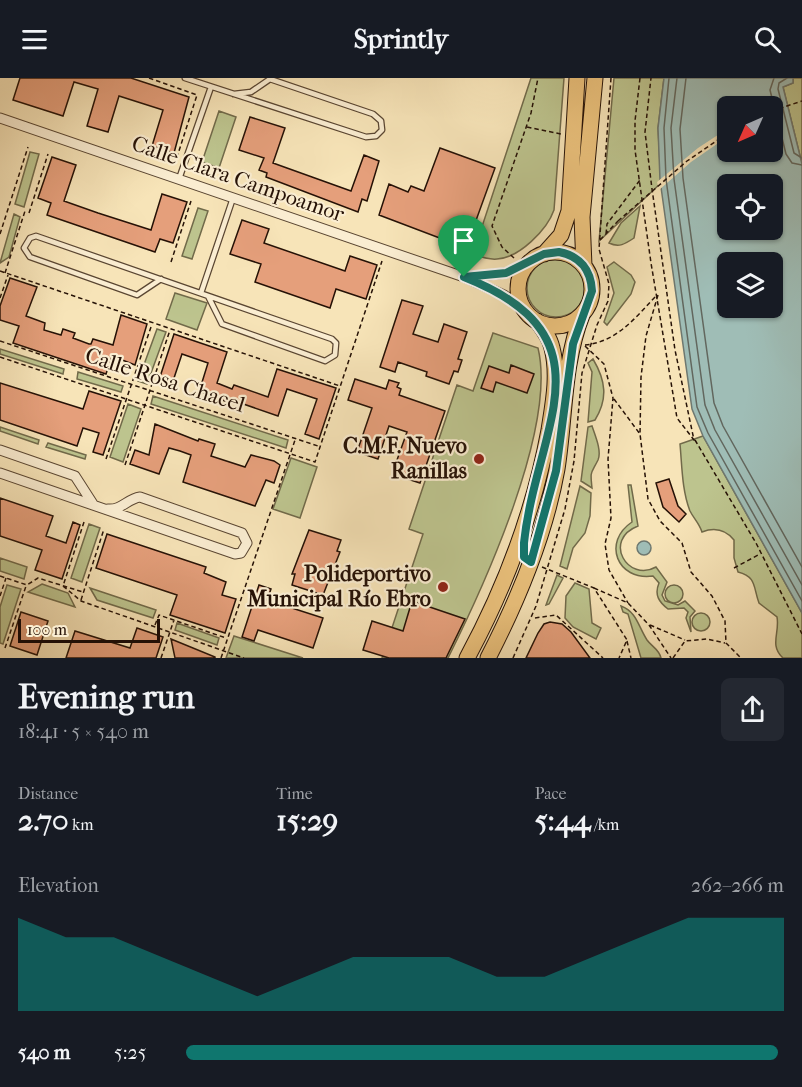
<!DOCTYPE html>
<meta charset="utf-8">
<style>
:root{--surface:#171b24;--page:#242831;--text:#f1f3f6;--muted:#9ea1a6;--accent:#0f766e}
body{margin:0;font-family:"IM FELL French Canon",serif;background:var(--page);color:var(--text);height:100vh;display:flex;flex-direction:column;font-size:22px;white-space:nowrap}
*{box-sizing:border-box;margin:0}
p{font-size:20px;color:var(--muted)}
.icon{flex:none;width:33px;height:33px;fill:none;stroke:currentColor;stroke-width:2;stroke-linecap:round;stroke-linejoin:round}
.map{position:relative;height:580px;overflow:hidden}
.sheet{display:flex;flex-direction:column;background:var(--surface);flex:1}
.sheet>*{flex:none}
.needle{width:39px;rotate:225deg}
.tools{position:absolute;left:717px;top:18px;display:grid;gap:12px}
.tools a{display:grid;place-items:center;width:66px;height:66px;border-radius:9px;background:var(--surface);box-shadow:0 2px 4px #0004;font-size:30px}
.scale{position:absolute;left:18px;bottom:15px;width:142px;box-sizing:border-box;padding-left:6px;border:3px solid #251106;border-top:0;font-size:16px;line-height:21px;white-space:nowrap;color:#251106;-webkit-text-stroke:4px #faedd1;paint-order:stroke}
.pin{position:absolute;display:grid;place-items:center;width:51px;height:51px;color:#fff;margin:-62px -26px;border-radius:50% 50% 50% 0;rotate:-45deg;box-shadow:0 0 6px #0007}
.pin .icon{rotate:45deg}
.round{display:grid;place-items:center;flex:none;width:63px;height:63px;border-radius:9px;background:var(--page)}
.head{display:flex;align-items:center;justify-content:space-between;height:102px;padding:0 18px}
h1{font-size:33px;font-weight:700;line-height:45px}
.metrics{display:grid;grid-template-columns:repeat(3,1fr);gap:9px;height:102px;padding:6px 18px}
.metrics div{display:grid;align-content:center}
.metrics b{font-size:30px;font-weight:700}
.metrics small{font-size:16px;font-weight:400}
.metrics p{font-size:16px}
.chart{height:168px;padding:12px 18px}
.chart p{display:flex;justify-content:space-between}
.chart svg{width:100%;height:108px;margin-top:6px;fill:var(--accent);opacity:.7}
ul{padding:0 18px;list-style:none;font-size:20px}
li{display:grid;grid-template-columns:96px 72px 1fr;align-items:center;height:45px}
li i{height:15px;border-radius:8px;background:var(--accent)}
header{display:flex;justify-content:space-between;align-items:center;height:78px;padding:0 18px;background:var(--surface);font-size:27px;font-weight:700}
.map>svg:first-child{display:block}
</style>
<header><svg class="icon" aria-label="menu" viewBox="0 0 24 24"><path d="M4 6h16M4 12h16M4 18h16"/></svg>Sprintly<svg class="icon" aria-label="search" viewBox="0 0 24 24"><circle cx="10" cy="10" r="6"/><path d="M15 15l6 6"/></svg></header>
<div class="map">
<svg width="802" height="580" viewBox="0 0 802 580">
<rect width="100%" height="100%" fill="#f7e4b8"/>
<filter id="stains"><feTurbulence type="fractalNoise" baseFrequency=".00333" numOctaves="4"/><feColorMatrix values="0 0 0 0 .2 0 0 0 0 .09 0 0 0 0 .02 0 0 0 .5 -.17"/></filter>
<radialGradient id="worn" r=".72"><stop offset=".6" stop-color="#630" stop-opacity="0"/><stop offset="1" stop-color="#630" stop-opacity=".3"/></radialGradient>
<path fill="#bdc48e" stroke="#716a4a" stroke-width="1.5" d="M531,0H564L554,132C547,152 519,180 497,181C489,182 481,179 473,176Z
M614,0H664L658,50L661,105L599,163Z
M793,0H802V86L783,9L793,5Z
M219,33L236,39L219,90L202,84Z
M30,74L39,76L24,129L15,126Z
M640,128L634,160C625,166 619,170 609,165L621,145Z
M198,130L208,133L192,181L182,178Z
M14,136L20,139L9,179L0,185Z
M527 210a29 29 0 1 1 58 0a29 29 0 1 1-58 0Z
M614,184L631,197L635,204L631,216L607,247L604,244L614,215L607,189Z
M175,215L207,225L197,252L166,241Z
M157,251L166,254L147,306L138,303Z
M493,255L538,270C557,349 484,508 448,580H382L423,456L409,451L457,307L473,313Z
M0,271L64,291L63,296L0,276Z
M593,281C606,303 608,321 595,342L588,344L592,294L588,285Z
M78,294L123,308L121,314L77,301Z
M153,318L288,362L286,370L151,326Z
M128,326L141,331L123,384L110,379Z
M592,348C595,357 602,373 598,382C591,396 590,392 592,410L581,403L588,349Z
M0,349L39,362L38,366L0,353Z
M703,358L802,535V580H783C769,567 780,555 777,539L759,525C753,509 757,499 738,494L734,480V462C725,451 715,449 702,454C699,445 694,441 690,433C682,413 682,388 680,366Z
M48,365L86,377L85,381L46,369Z
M291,380L317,389L300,440L273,431Z
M628,407H631L638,448C602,462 628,505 656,489L667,504L662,517L665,523L678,527L685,523L695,533L690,539L691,554L686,540L688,534L684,530L668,531C659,524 654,517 659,505L653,498C617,503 602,464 632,444Z
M580,408L591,415L590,438L585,455L573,470L567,491L560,488Z
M89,446L100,450L82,504L71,500Z
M0,480L27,489L24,501L0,493Z
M557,497L563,500L549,526L546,527Z
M575,505L589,511L592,545L601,550L596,561L573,549L565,540L566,518Z
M42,506L68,515L75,529L28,514Z
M7,507L21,511L3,566L0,565V529Z
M665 516a9 9 0 1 1 18 0a9 9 0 1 1-18 0Z
M90,510L156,532L153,540L97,522Z
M621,528C637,534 638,548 647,562C652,569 659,571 661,580H641L628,536L623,534Z
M692 544a9 9 0 1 1 18 0a9 9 0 1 1-18 0Z
M177,545L219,560L217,567L175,552Z
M234,558L303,580H226Z"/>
<path fill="#9fbdb6" stroke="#6e7870" stroke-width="1.5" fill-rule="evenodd" d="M664,0H793V5L783,9L802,86V535L703,358L692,331L660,102L658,50ZM728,28H772V74H728ZM728,106H772V152H728ZM728,184H772V230H728Z
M637 470a7 7 0 1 1 14 0a7 7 0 1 1-14 0Z"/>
<path fill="#f7e4b8" d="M727,51V59L691,84L659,112L657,104L698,70Z"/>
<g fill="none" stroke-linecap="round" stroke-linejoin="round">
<path stroke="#62675e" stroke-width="1.5" d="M669,0L664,50L666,101L697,329L708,355L802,523
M677,0L671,50L674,101L705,327L715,352L802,507
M686,0L680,51L683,100L714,325L723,348L802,489
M774,0L770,12L786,76L792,85L802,87
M787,0L779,5L778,11L794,75L802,80"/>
</g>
<path fill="#e59f7b" stroke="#251106" stroke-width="1.5" d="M20,0H131L189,19L174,75L152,68L163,32L119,18L108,54L87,48L98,11L74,4L63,38L13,22Z
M250,39L285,50L273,85L351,113L364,77L379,83L367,123L362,121L358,134L266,99L267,95L259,92L264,80L239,72Z
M440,70L495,90L466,170L379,137L389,106L408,114L411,108L424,113Z
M52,79L76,87L64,123L98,135L151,152L162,116L187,124L173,165L160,161L155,174L47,137L51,125L38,120Z
M242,142L269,151L264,165L345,193L350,178L377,187L366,221L336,211L330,230L255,204L261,186L230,176Z
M10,200L37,209L26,238L45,245L44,252L61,257L63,251L75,255L73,260L89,266H91L93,261L113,267L121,237L147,246L135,287L112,278L106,296L13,265L19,248L0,242V228Z
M402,222L423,228L413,256L438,264L444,246L467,254L458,281L462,282L458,294L454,293L449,306L426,298L427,294L398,284L395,294L380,289Z
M174,256L227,274L217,305L232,311L234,307L268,319L277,291L336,310L319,361L305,356L317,321L287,311L278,338L229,321L228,324L199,314L208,285L182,276L171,309L158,305Z
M511,287L534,296L527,315L496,304L493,314L481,310L489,288L509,295Z
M355,301L386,311L389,302L399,305L397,309L401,311L399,317L445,333L420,405L392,396L407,354L389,348L378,381L357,374L372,330L348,322Z
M0,305L83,331L89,313L121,323L103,377L93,374L99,355L83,350L77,368L0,342Z
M155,346L198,363L199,361L215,366L211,378L245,389L251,377L274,383L280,387L274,405L266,402L255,428L183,404L191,377L180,373L169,370L159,396L130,386L135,372L149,377Z
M669,401L678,428L686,436L679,444L663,429L656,405Z
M0,420L53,438L46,458L66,465L73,444L80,447L62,501L35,492L42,472L0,458Z
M309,452L341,462L337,473L340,474L323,517L292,507L295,496H292Z
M107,456L206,489L204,495L226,504L222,517L236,521L225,555L170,537L177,517L96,490Z
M259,507L271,511L267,522L323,540L313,570L258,552L254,563L242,559Z
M412,523L465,541L446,580H389L363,572L372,543L403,553Z
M21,534L48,543L37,577L10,568Z
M550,544L562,546L571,554L590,580H526L538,555L544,546Z
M137,550L163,559L156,580H66L75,553L130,570Z
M171,561L215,579V580H175Z"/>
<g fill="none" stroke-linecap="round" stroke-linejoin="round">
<defs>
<path id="lane" d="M185,0L366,59L376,58L382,52L381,43L373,36L270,1L251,14L234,16
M179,101L211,9
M161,201L137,217L30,179L24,170L30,160L36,158L332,261L336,265L335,277L325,283L222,246L208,218
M201,215L233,120"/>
<path id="street" d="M0,40L464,199L504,217L525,232
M470,199L506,195L529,185
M0,372L75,398L93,426
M0,395L235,476L241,475L247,465L242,455L140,419C127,421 122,432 108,431"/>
<path id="primary" d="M518 211a37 37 0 1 1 74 0a37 37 0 1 1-74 0Z
M544,176L561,157L569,133L577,0
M584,188L582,139L595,0
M467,580C506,508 534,433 549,352C553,326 559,297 552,270C550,260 543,251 537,243
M488,580C519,520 545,458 557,391C565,341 563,285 582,237"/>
</defs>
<use href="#lane" stroke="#5a4632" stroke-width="7"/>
<use href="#street" stroke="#5a4632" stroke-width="11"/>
<use href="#primary" stroke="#251106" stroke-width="17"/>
<path stroke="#251106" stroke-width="1.5" stroke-dasharray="4.5 3" stroke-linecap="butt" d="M149,0L197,17L177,79
M640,0L635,43V72L651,185L677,340L694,362L675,272L652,111L645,54L651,0
M772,33L802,23
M527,49L561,56
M29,135L48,76
M0,156L28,69
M606,156L607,146L640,102
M600,162L618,143
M514,180L502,169L492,148L531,35L538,0
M171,184L191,123
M0,193L340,308
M5,195L25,133
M658,217L646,258L641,299L640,356L648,421L660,443L682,465L691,494L712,518L725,543L726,565L741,580
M0,220L8,197
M0,263L318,368
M585,267C617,264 636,239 657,217
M585,268L604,286L613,320L608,381L611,440L605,466L609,492L628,525
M0,279L315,384L382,183
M614,321L640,356
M695,362L756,465L802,556
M106,381L152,246
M125,387L170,252
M84,444L63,508L81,523L244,580
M542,489L594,510L627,562L619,580
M734,490L760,476
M0,498L27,507L38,500L83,514
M594,510L628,525L649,547L671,580
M0,518L6,500
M81,522L104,451
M535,540L556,537L603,580
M155,547L159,537L226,560
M650,547L685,562
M627,563L631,580
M5,570L26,508
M161,580L174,542
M221,580L295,362
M513,580L536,528L565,431L574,383L582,295L597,247L608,223L609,206L599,171L611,0
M673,580L685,563L707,561L725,565"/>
<use href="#lane" stroke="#faedd1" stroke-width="4.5"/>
<use href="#street" stroke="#faedd1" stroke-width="9"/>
<use href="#primary" stroke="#ecc27c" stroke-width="15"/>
<path stroke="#251106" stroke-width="1.5" stroke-dasharray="4.5 3" stroke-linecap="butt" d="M618,143L687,83L728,55"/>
</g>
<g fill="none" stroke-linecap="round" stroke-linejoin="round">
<defs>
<path id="route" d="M559,174C580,178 591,192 592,213L573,266L556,393L531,484L524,479V465C536,349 616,259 464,199L506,195L544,176Z"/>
</defs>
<use href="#route" stroke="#fff" stroke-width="12"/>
<use href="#route" stroke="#0f766e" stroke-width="8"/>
</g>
<g fill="#8f2418" stroke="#faedd1" stroke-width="2">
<circle cx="479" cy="381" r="6"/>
<circle cx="443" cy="509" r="6"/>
</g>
<g text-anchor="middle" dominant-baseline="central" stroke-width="4.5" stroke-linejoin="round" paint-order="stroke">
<g font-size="22" fill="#251106" stroke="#faedd1">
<text transform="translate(238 101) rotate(19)">Calle Clara Campoamor</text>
<text transform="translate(165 302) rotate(18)">Calle Rosa Chacel</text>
</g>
<g font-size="22" font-weight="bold" fill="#251106" stroke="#faedd1" text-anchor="end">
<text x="467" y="368">C.M.F. Nuevo<tspan x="467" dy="25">Ranillas</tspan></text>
<text x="431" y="496">Polideportivo<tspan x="431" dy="25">Municipal Río Ebro</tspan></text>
</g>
</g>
<rect width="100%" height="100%" filter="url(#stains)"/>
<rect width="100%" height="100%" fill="url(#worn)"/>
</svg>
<div class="tools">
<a><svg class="needle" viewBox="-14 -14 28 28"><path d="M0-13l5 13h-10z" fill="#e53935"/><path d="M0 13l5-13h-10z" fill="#9ea1a6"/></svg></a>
<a><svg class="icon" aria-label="locate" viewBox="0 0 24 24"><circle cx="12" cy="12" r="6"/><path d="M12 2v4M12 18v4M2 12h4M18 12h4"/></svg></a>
<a><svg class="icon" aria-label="layers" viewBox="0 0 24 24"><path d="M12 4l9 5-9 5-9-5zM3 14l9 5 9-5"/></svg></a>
</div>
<div class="scale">100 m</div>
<div class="pin" style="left:464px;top:199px;background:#1e9e55"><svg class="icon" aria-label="arrive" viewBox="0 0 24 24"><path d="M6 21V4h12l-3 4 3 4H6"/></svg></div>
</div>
<section class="sheet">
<div class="head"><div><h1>Evening run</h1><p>18:41 · 5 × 540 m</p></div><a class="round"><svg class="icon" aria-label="share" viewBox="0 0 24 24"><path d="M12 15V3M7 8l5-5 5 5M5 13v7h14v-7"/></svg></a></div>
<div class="metrics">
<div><p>Distance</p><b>2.70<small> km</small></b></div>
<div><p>Time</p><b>15:29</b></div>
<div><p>Pace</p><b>5:44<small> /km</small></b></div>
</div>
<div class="chart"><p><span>Elevation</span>262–266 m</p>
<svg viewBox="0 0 160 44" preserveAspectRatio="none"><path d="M0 44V6L10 14L20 14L30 22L40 30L50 38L60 30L70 22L80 22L90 22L100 30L110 30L120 22L130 14L140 6L150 6L160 6V44z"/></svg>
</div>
<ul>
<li><b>540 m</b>5:25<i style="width:99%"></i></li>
</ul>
</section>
